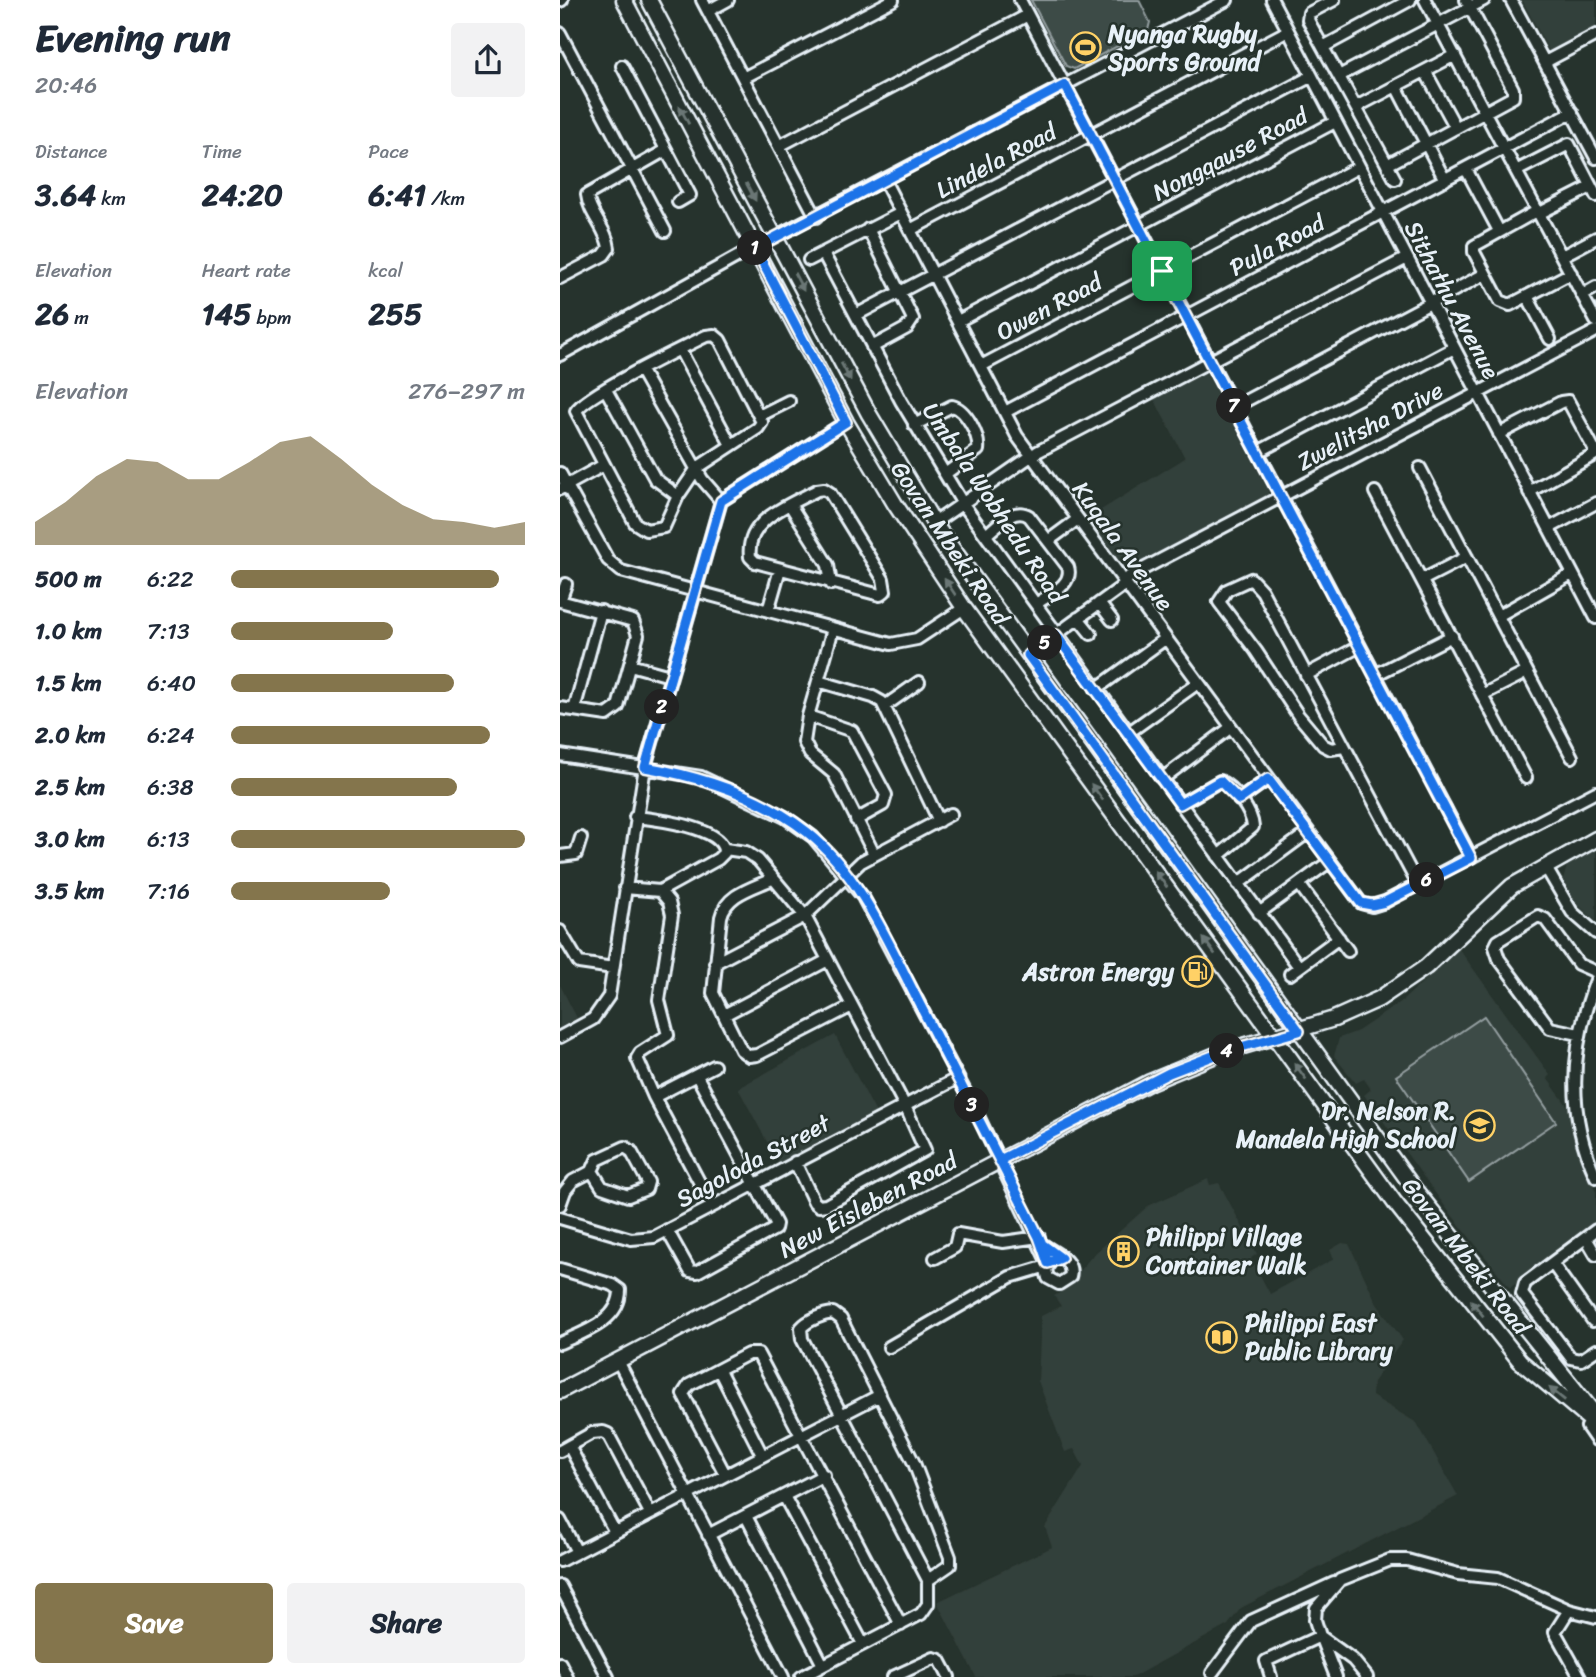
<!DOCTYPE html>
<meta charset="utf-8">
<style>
:root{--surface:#fff;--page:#f2f2f3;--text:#1f2937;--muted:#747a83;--accent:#84754c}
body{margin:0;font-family:Sriracha,sans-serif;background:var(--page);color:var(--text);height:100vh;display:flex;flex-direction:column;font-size:26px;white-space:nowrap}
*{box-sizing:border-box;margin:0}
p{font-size:23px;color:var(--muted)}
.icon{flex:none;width:38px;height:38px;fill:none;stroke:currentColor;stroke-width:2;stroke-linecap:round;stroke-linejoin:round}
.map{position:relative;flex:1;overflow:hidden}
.panel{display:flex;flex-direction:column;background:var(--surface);width:560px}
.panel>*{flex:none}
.pin{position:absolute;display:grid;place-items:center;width:60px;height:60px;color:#fff;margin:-30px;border-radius:14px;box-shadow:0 4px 10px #0006}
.km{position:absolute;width:35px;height:35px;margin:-18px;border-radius:50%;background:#222;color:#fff;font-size:19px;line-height:35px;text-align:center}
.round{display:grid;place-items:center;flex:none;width:74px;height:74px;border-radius:7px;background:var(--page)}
.summary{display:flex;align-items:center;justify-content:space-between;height:119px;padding:0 35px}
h1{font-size:38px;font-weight:800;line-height:52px}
.figures{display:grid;grid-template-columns:repeat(3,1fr);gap:10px;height:119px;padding:7px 35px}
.figures div{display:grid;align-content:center}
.figures b{font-size:30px;font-weight:800}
.figures small{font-size:19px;font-weight:400}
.figures p{font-size:19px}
.chart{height:196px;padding:14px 35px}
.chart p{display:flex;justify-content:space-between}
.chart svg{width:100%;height:126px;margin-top:7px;fill:var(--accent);opacity:.7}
.primary-button{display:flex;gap:14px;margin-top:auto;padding:14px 35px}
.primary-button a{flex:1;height:80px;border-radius:7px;background:var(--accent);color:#fff;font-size:28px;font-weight:800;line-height:80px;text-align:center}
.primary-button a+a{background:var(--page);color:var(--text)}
ul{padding:0 35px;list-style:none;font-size:23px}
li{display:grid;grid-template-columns:112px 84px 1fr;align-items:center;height:52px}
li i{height:18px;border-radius:9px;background:var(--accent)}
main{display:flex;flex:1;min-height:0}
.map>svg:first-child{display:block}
</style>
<main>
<section class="panel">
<div class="summary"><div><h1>Evening run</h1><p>20:46</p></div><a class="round"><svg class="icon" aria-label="share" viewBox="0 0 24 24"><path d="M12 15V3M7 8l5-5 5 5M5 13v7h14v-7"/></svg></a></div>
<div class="figures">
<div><p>Distance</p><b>3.64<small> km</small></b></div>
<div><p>Time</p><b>24:20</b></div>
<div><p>Pace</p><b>6:41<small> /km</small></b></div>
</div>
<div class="figures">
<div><p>Elevation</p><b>26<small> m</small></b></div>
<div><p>Heart rate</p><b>145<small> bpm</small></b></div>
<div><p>kcal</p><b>255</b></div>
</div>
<div class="chart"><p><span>Elevation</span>276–297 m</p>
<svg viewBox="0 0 160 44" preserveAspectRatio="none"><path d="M0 44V36L10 29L20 20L30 14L40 15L50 21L60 21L70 15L80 8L90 6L100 14L110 23L120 30L130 35L140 36L150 38L160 36V44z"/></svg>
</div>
<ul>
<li><b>500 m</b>6:22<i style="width:91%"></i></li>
<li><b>1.0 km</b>7:13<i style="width:55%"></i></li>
<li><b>1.5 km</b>6:40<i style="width:76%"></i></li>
<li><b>2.0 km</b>6:24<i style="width:88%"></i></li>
<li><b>2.5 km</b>6:38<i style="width:77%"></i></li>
<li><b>3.0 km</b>6:13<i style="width:100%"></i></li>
<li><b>3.5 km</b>7:16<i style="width:54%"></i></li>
</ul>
<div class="primary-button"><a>Save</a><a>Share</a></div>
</section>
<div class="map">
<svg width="1036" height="1677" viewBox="0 0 1036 1677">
<rect width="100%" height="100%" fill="#26332d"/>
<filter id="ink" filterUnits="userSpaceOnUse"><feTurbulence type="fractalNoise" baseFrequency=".0143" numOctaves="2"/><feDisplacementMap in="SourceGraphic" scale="14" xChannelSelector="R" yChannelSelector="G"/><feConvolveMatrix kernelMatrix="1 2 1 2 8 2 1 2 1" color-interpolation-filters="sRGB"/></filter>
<g filter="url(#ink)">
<path fill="#333f3a" d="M962,0H1036V27L989,51Z
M641,372L647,374L709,491L708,494L578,564L558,559L528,518L625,458L593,397Z
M1036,850V921L1017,904L1003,880L1007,866Z
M899,949L990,1075L987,1078L1009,1108L1016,1141L1036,1192V1224L950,1288L887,1209L804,1095L811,1089L804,1079L796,1083L774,1056L779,1038L798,1031L842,1001Z
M0,985L17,1018L0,1027Z
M275,1035L316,1113L219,1164L178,1088Z
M648,1179L650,1185L659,1183L697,1254L691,1258L710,1294L774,1259L770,1250L782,1243L789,1244L817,1304L843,1340L813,1382L812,1396L857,1423L898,1496L681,1608L668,1625L573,1677H416L377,1602L492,1547L485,1527L523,1466L514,1449L505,1452L478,1381L481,1316L501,1306L494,1296L513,1285V1278L533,1255L588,1206Z"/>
<path fill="#3e4b47" stroke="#939ea0" stroke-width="2" d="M471,0H579L590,22L588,30L514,69L506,66Z
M924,1016L996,1122L909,1182L836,1076Z"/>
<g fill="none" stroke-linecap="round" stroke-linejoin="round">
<defs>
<path id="minor" d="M142,0L256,217
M460,0L911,857
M712,0L1036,618
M774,0L749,13L748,20L835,179
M865,0L1036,321
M951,0L1036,158
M0,1L2,0
M148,11L168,0
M0,33L105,231
M763,47L850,0
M985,62L1036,35
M62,66L130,195L118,202
M865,71L896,128
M779,76L924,0
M183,78L333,0
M836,86L885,180
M796,107L895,55
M219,146L468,15
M827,165L953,97V89L906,0
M906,169L939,231
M956,171L1009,144L1036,196
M324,180L457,436L801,903L812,906L825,902L1036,792
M977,211L914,246V252L940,301L950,305L1011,273
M978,214L1031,187
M308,229L353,319L347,328L312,347
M350,230L728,31
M263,253L341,401L403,504L739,967
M1002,256L1036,238
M249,260L341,213
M0,278L44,255L49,248C47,229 29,214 27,195L106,150
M1022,295L1036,287
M967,296L990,339
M296,315L752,76
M398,321L775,122
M154,335L160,340L202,422L198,428L137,468L118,496L104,527L86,530L75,523L16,411C26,394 122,348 146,336Z
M120,350L171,445
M0,355L184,253L667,0
M421,366L799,167
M81,371L142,479L161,501
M46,390L95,479L118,496
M674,407L925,274
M445,412L1012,112
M201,415L229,401
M354,425L392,406C406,409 420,436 418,450L385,474
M939,434L1001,402L1008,401L1034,449V455L969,492
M698,452L894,348
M860,468L1012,757
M0,473L48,560L61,571L331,644L357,639L404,608
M0,489L42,466
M264,489L270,493L323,579L325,591L320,595L195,562L190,557C185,519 230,505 257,490Z
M815,492L966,778
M230,505L268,565L271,584
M374,523L477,452L847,258
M989,528L1036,503
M426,535C438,525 454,506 469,516L508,567C514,585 488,595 476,604
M488,541L518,519
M862,580L907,557
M0,601L73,621L78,635L58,707L47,715L0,708
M0,601L6,584
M539,603L552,620
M208,611L220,569
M938,616L1012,574
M518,618L531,634
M273,629L248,716L244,742L250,754L274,774L314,854
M468,655L560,588L570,576L1036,331
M70,665L110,676
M746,675L800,646
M815,675L892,636
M258,681L313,697L322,702L379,821
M536,689L605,639
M922,695L967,672
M325,706L359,682
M14,710L41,611
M248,716L292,731L326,795L323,805L296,820
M568,733L638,683
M784,747L771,749L763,745L738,715L696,651L659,602L667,590L691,579L702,591L858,885
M0,755L141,777L225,817L253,837L303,897L418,1116L488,1263
M602,779L670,728
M679,800L708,779
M620,804L660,781C674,788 692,811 693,827L658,856
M75,817C94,819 166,827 164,853L158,859L100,891
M165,849L186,852L198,860L245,916L345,1106L365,1150L266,1205L259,1206L254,1202L235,1162
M0,856L16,854L21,838
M985,866L1012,912L1036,933
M212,879C193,888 166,894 161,917L153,993L181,1050L189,1056L197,1055L292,1006
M678,884L747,833
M739,884L788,951
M65,888L100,891L109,902L112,915L99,1000L108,1035L80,1053L77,1058L94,1097L152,1206
M699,913L769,862
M0,931L19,963L53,968
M155,963L245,916L301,862L391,814
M730,974L779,938
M1036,980C1011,1045 1006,1113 1036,1177
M164,1015L268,960
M1019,1034L990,1028L939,959L935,947L938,941L978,916L985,919L1018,964L1036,972
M0,1037L33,1019L49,996L85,767L161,501L286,422
M94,1097L154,1066
M0,1205L5,1191L13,1181L32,1171L37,1160L65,1147L71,1151L88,1182L86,1189L68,1196L42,1187L32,1171
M0,1218L71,1239L94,1237L398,1078
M107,1230L130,1271L137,1272L215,1229L216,1224L137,1076
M1036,1230L965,1283L962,1294L1011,1358L1021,1360L1036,1350
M1026,1238L1036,1255
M482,1244C494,1253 515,1260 510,1277L499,1284L488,1278L486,1270L491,1260L501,1258
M375,1258L395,1247L398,1234L443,1242L479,1237
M992,1263L1033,1321
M0,1269L53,1285L60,1290C60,1321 24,1332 0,1343
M329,1347L450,1277L487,1266
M58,1361L223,1677
M159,1370L202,1455
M1031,1421L1027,1427L1036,1440
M9,1446L55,1532
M0,1451L32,1433L43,1432L48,1434L90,1513
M165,1474L123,1394L129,1385L188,1354H198L341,1625
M224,1496L303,1644
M186,1516L263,1665
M0,1520L17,1552
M148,1535L264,1475
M0,1561L320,1395
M0,1586L48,1677
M1009,1610L995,1632L1020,1677
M0,1663L7,1677
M652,1673L691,1621L774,1583
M241,1677L361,1614L368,1604V1580L242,1339L241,1328C248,1320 263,1314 273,1313L281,1319L354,1463L390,1557V1565L368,1580
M333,1677L374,1658L380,1660L389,1677
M711,1677L706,1661L760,1636L776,1677
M807,1677L793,1660L760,1636L755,1620L756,1608L780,1580L830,1560H847L898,1574L938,1578L1009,1610L1036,1617"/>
<path id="major" d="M64,0L286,422L335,504L404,608L835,1203L960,1361L1036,1425
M89,0L309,414L374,523L855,1190L1036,1416
M0,1391L590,1082L663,1052L774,1019L819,999L866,967L952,886L1036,839"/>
</defs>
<use href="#minor" stroke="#e8f1f8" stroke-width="16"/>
<use href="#major" stroke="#e8f1f8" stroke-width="19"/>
<use href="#minor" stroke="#26332d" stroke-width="10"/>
<use href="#major" stroke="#26332d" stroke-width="14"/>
</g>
<defs><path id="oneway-solid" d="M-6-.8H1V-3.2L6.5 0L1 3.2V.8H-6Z" transform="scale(1.75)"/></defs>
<g fill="#6a7674">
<use href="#oneway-solid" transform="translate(124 115) rotate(-118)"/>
<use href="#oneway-solid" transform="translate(191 192) rotate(62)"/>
<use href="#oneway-solid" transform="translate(239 282) rotate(62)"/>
<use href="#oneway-solid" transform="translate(286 372) rotate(62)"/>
<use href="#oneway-solid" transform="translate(390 587) rotate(-124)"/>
<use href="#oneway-solid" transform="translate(537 792) rotate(-126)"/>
<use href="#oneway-solid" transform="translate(601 879) rotate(-126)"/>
<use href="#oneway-solid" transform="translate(649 946) rotate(-126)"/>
<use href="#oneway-solid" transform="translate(740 1071) rotate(-126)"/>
<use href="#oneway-solid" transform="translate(917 1308) rotate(-128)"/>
<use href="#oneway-solid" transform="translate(997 1394) rotate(-141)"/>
</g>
</g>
<g fill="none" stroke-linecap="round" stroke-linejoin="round" filter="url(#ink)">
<defs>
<path id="route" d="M602,271L505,85L195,248L286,422L161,501L85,767C142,777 200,795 247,832C301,875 329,945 360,1005C400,1082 439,1160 479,1237L488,1263L501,1258L482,1244L479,1237L440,1160L609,1073L663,1052L739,1031L468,655L496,635L620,804L660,781L679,800L708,779L801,903L812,905L825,902L911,858L602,271"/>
</defs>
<use href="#route" stroke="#fff" stroke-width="14"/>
<use href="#route" stroke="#1a73e8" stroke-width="9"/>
</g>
<defs>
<symbol id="stadium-ring" viewBox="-11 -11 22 22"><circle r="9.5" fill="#26332d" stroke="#ffd166" stroke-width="1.5"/><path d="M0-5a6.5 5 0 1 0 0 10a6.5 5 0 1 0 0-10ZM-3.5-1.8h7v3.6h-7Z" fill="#ffd166"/></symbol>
<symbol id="fuel-ring" viewBox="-11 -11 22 22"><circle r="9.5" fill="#26332d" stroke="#ffd166" stroke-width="1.5"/><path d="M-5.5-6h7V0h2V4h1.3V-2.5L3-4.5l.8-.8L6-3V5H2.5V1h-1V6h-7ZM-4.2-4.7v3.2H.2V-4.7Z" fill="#ffd166"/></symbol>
<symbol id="school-ring" viewBox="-11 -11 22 22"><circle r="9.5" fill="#26332d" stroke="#ffd166" stroke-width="1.5"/><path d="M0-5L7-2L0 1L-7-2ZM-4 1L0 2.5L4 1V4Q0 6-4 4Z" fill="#ffd166"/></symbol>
<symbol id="building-ring" viewBox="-11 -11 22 22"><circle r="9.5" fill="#26332d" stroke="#ffd166" stroke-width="1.5"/><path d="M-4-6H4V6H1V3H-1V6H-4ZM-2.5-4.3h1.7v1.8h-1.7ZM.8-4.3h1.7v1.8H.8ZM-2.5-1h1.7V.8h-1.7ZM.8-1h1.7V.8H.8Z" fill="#ffd166"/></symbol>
<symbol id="library-ring" viewBox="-11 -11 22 22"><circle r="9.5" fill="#26332d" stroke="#ffd166" stroke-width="1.5"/><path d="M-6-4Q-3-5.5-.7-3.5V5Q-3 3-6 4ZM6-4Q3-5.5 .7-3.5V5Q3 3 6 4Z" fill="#ffd166"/></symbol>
</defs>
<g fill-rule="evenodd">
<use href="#stadium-ring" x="508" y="30" width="35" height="35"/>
<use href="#fuel-ring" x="620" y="954" width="35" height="35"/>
<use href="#school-ring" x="902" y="1108" width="35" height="35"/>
<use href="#building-ring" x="546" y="1234" width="35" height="35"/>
<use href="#library-ring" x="644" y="1320" width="35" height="35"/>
</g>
<g text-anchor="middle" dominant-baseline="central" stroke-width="5" stroke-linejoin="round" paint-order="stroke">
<g font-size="24" font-weight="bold" fill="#e8f1f8" stroke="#26332d" text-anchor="start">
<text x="548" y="34">Nyanga Rugby<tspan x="548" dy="28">Sports Ground</tspan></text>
<text x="614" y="972" text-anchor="end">Astron Energy</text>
<text x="896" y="1111" text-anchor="end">Dr. Nelson R.<tspan x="896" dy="28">Mandela High School</tspan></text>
<text x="586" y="1237">Philippi Village<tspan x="586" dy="28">Container Walk</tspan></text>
<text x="685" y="1323">Philippi East<tspan x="685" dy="28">Public Library</tspan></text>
</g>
<g font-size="24" fill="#e8f1f8" stroke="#26332d">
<text transform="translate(670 154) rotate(-28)">Nongqause Road</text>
<text transform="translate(436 161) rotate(-28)">Lindela Road</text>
<text transform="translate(717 245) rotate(-28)">Pula Road</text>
<text transform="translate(892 300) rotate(62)">Sithathu Avenue</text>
<text transform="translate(489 307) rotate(-28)">Owen Road</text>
<text transform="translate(810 426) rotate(-28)">Zwelitsha Drive</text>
<text transform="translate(434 503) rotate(56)">Umbala Wobhedu Road</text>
<text transform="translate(390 543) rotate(56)">Govan Mbeki Road</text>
<text transform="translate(563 546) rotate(54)">Kuqala Avenue</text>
<text transform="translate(193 1161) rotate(-28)">Sagoloda Street</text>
<text transform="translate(308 1205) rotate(-28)">New Eisleben Road</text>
<text transform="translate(906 1256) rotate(52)">Govan Mbeki Road</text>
</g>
</g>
</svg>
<div class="pin" style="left:602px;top:271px;background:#1e9e55"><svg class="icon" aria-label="arrive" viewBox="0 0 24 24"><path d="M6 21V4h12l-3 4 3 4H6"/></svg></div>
<b class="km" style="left:195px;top:248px">1</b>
<b class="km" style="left:102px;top:707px">2</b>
<b class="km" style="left:412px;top:1105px">3</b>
<b class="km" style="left:667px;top:1051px">4</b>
<b class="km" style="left:485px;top:643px">5</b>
<b class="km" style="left:867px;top:880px">6</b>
<b class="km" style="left:674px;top:406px">7</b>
</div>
</main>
